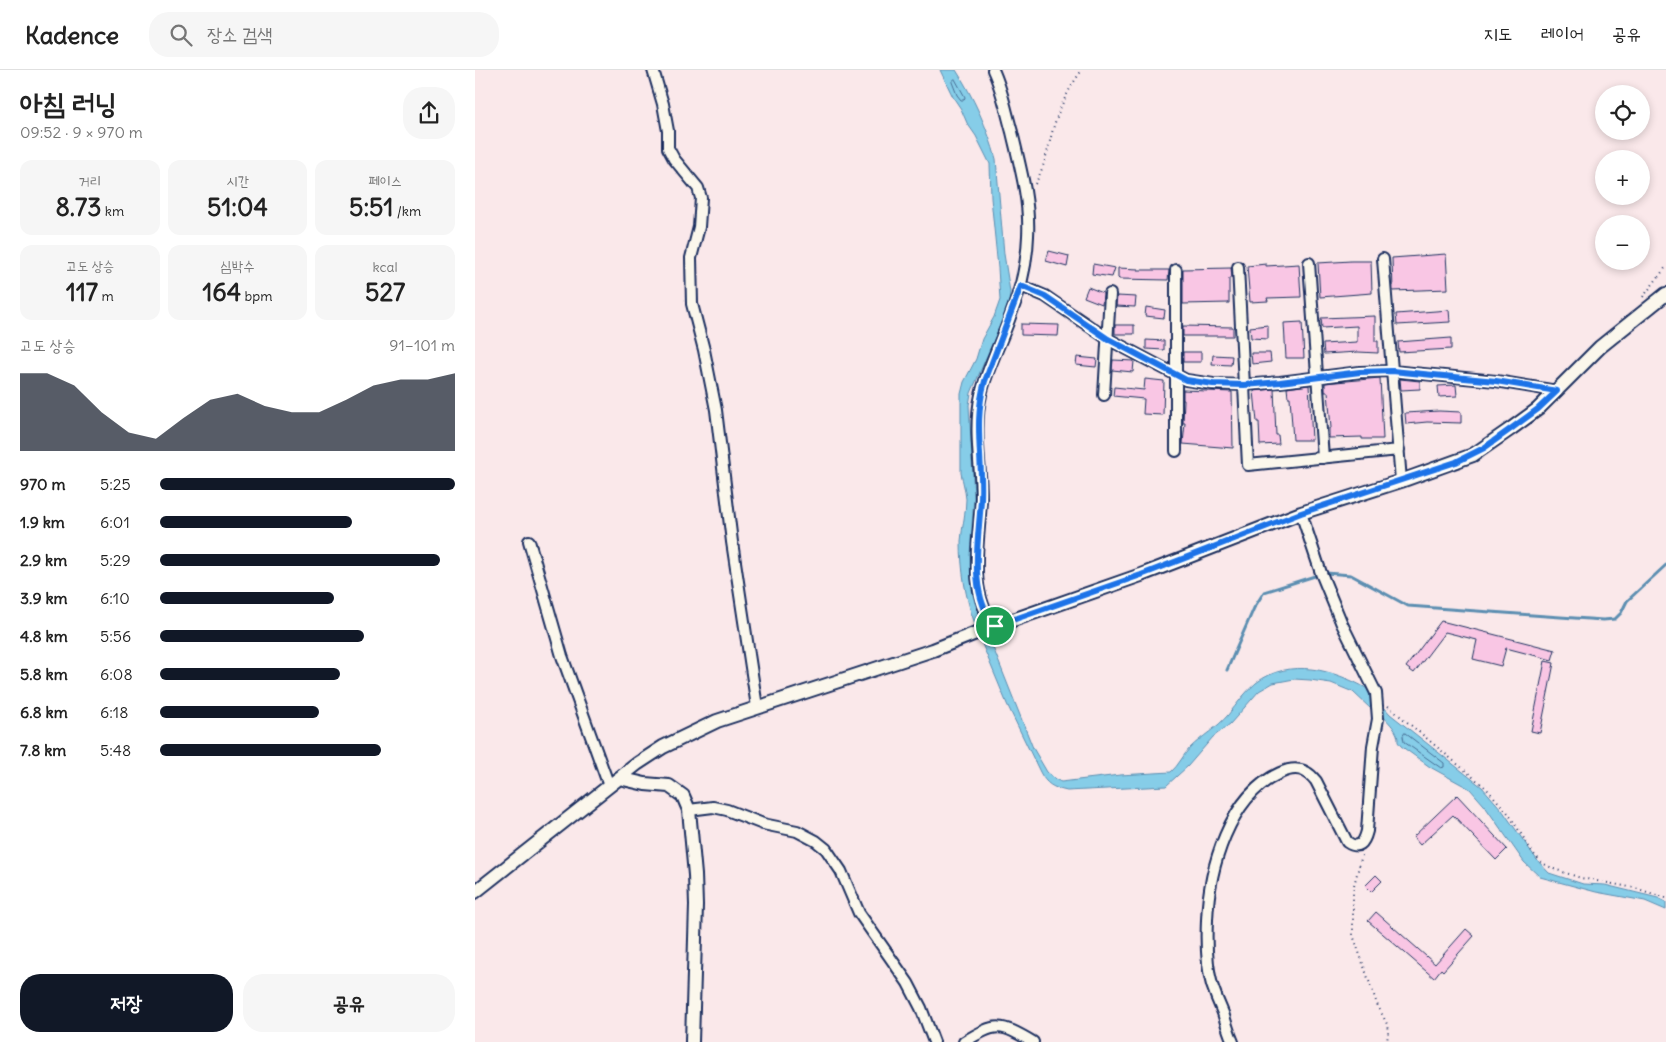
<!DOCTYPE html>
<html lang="ko">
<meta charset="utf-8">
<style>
:root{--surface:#fff;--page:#f6f6f6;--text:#222;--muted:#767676;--line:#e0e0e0;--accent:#111827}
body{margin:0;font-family:Delius,"Poor Story",sans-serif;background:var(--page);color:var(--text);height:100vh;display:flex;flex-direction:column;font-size:19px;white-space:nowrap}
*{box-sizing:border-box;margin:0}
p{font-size:16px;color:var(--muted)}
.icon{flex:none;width:28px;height:28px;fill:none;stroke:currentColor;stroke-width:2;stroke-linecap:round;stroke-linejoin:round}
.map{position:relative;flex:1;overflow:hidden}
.details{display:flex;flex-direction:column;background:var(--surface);width:475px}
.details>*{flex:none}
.controls{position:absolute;left:1120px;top:15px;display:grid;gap:10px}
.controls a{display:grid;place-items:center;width:55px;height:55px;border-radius:50%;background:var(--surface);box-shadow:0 2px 8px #0003;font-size:25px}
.pin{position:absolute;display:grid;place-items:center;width:42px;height:42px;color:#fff;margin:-21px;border:2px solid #fff;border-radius:50%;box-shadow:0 1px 5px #0007}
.round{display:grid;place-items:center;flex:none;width:52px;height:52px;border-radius:20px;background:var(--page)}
.headline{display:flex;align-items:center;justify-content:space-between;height:85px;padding:0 20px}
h1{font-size:28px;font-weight:700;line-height:38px}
.figures{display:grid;grid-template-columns:repeat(3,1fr);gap:8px;height:85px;padding:5px 20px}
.figures div{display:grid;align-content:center;border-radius:12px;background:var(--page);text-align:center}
.figures b{font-size:25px;font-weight:700}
.figures small{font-size:14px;font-weight:400}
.figures p{font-size:14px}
.chart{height:140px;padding:10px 20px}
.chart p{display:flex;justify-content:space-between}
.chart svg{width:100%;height:90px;margin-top:5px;fill:var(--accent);opacity:.7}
.action{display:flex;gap:10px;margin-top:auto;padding:10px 20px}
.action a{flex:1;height:58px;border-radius:20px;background:var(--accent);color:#fff;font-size:20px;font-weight:700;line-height:58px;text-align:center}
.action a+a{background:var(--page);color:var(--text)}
ul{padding:0 20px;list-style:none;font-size:16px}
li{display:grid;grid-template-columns:80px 60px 1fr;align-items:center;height:38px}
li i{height:12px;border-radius:6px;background:var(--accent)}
header{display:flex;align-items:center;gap:30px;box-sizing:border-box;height:70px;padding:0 25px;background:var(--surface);border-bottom:1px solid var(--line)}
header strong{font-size:24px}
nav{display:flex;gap:28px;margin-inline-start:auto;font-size:18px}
.search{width:350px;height:45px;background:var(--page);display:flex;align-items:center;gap:12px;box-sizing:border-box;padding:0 18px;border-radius:20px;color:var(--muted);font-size:19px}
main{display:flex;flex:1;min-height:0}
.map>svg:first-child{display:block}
</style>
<header>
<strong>Kadence</strong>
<div class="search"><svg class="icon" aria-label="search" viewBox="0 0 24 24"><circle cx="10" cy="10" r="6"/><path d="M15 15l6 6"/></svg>장소 검색</div>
<nav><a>지도</a><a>레이어</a><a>공유</a></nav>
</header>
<main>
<section class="details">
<div class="headline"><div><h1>아침 러닝</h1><p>09:52 · 9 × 970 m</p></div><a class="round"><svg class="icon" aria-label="share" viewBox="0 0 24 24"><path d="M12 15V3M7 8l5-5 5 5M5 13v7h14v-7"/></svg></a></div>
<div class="figures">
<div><p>거리</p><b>8.73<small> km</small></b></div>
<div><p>시간</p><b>51:04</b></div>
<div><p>페이스</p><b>5:51<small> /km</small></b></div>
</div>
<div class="figures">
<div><p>고도 상승</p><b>117<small> m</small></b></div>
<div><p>심박수</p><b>164<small> bpm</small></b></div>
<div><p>kcal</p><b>527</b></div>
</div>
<div class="chart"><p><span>고도 상승</span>91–101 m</p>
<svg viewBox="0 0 160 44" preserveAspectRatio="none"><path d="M0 44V6L10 6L20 12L30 25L40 35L50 38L60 28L70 19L80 16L90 22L100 25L110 25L120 19L130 12L140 9L150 9L160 6V44z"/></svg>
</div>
<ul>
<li><b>970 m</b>5:25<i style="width:100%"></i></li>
<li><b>1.9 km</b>6:01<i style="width:65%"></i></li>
<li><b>2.9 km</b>5:29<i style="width:95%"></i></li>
<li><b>3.9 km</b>6:10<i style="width:59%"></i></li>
<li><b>4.8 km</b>5:56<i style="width:69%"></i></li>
<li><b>5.8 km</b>6:08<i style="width:61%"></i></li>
<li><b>6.8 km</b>6:18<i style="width:54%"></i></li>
<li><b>7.8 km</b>5:48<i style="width:75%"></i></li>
</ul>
<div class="action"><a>저장</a><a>공유</a></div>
</section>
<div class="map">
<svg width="1191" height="972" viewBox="0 0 1191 972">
<rect width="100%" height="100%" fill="#fae8ea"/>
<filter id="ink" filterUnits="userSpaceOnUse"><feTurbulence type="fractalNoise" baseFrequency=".02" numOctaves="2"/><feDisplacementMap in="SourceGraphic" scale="10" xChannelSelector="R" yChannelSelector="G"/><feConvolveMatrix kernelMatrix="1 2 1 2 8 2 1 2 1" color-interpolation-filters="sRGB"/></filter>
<g filter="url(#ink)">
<path fill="#86cde8" stroke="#5b8eb1" d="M465,0H481C498,26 513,59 521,89L529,184L535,222L534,232L529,246L496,323L494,335L499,426L495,485L496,509L506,552L500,554C490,527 486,499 486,471C487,457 491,443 491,429C490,420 488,412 486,403V324L489,312L501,289L507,269L519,247L525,230L523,198L516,128L515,94L501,66L492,53L486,39L478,27Z
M511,567L519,580L558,678L572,702L580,709L586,712L645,705L696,702C704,695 708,685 715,678C727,666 742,658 753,645C762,634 770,622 781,613C815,587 859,600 893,619L898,629L896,639L878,622L856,613L835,610L819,609L798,613L784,621L755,654L738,667L713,696L691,716L592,721C578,718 571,714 565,702L532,634L505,569Z
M908,636L915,644L1007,717L1027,740L1062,790L1074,803L1108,814L1130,815L1183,828L1191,832V840L1170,831L1121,822L1065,807L1049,792L1009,735L995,719L955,697L926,676L923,672C924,661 914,653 907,645Z"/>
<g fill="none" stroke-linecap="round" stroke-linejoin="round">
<path stroke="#466e95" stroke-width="1" d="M480,9L490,27L489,30H486L482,25L477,12Z
M930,663L969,693V697L966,698L929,672L928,666Z"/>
<path stroke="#5b8eb1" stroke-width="3" d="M851,503L876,505L933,536L1128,550L1140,549L1146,543L1152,531L1191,495
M752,600L779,538L789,522L843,505"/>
</g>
<path fill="#f9c6e4" stroke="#1b2f5e" d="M574,181L594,186L592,197L571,191Z
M971,184L973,219L918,221L917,188Z
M876,191H896L897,223L845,227L843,193Z
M618,194L640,198L637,207L617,204Z
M791,194V196L824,194L826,227L792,228L793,231L775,232L772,196Z
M643,198L663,199V200H694L693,210L644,209L643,208Z
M756,198L757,208H754V233L708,234V199Z
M613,217L628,223L627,234L609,227Z
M642,226L661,227L660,237L641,236Z
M671,237L690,240L689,248L670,246Z
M974,240L975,252L922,255L921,244Z
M900,246V271H903V283L883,282L849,284L848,274L882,272V256L847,258L846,248Z
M827,252L829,288H811L809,253Z
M546,254L584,255L583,266L546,265Z
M640,255H659V264H640Z
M793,255V269L776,268L775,257Z
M708,256L758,257V266H708Z
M976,268V279L924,282L923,272Z
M671,270L689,271V280L671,279Z
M708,282H726V292H708Z
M776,283H795L796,292L777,294Z
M738,285L757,286L756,295L737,294Z
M602,287L622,289L621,297L601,295Z
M638,290L659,291L658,302L637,300Z
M905,308L908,369H887V367L854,368V358H856L853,322H850V313Z
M670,309L689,311L688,345L668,344L669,329L638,326L639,317L669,320Z
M925,309L945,311V319L926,320Z
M834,315L837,370H818L815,327H813L812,318Z
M981,315L982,326L964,327L963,316Z
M799,319L801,365H803L804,374L785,375L784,352H782L779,321Z
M708,320L757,322L758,378L708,374L710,353H708L709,330H708Z
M964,341L986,342V353L952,352L931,354L930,343Z
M966,551L1080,580L1077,590L1031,578L1026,596L998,589L1002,570L970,562L939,603L931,597Z
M1070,591L1079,593L1065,663L1056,661Z
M982,725L1032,779L1021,790L978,745L945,775L938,767Z
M901,805L907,811L896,822L890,816Z
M901,842L960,894L991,859L999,866L968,901L966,899L959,908L893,851Z"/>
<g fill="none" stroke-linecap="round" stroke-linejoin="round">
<defs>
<path id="minor" d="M178,0L188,34L193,61V78L199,89L223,118L226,128L224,157L216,188L217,234L229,280L241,340L257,472L282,637
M518,0C527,19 531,41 537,62C545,96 555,131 553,166C552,194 545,222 535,247C526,273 512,298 506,325C498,359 506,394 506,428C505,469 491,521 520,556
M908,189L926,411
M834,193L848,388
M763,197L773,395L924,380
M701,200V381
M546,216L570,226L633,269L711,310L738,314L769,315L805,312L885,302L917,301L1021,311L1082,321
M629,325L635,224
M54,471L87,586L134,716
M214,740L238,737L252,740L288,754L322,761L341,771L351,779L366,801L384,843L433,913L446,938L459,972
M489,972C522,952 525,953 558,972
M758,972C754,963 751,953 748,943C744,934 740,924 737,915C731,894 731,872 732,850C734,798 754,726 805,703C820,696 831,698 841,711L872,772C884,780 889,773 892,761L898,676L903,649L901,623L867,554L846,503L826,443"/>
<path id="tertiary" d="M144,708L170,714L194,716L208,726L214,740L220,805L221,835L217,972
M0,822L162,694L188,677L242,651L458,580L501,563L666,505L826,443L926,411L998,385L1037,358L1063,339L1125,277L1191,224"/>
</defs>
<use href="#minor" stroke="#1b2f5e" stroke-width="14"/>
<use href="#tertiary" stroke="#1b2f5e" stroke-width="16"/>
<path stroke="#1b2f5e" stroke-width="2" stroke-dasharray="1 4" stroke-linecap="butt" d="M560,114C570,96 573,78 578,59C584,38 594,18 607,0
M1168,227L1191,197
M913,636L1011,718L1033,743L1058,783L1067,793L1079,799L1106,808L1160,818L1191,828
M887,785L878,819V865L902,934L912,954L913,963L912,972"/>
<use href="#minor" stroke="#fbf7ec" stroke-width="10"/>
<use href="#tertiary" stroke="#fbf7ec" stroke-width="12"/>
</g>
</g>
<g fill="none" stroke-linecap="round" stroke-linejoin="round" filter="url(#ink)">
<defs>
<path id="route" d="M546,216L570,226L633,269L711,310L738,314L769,315L805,312L885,302L917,301L1021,311L1082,321L1063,339L1037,358L1009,378L981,392L826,443L666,505L520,556C492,522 504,470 506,429C508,388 498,352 510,311Z"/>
</defs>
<use href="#route" stroke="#fff" stroke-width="10"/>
<use href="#route" stroke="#1a73e8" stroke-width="6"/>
</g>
</svg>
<div class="controls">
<a><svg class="icon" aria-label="locate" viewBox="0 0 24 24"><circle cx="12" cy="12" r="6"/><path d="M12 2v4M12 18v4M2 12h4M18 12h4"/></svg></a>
<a>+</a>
<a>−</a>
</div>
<div class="pin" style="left:520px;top:556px;background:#1e9e55"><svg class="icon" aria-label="arrive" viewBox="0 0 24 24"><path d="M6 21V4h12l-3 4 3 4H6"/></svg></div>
</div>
</main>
